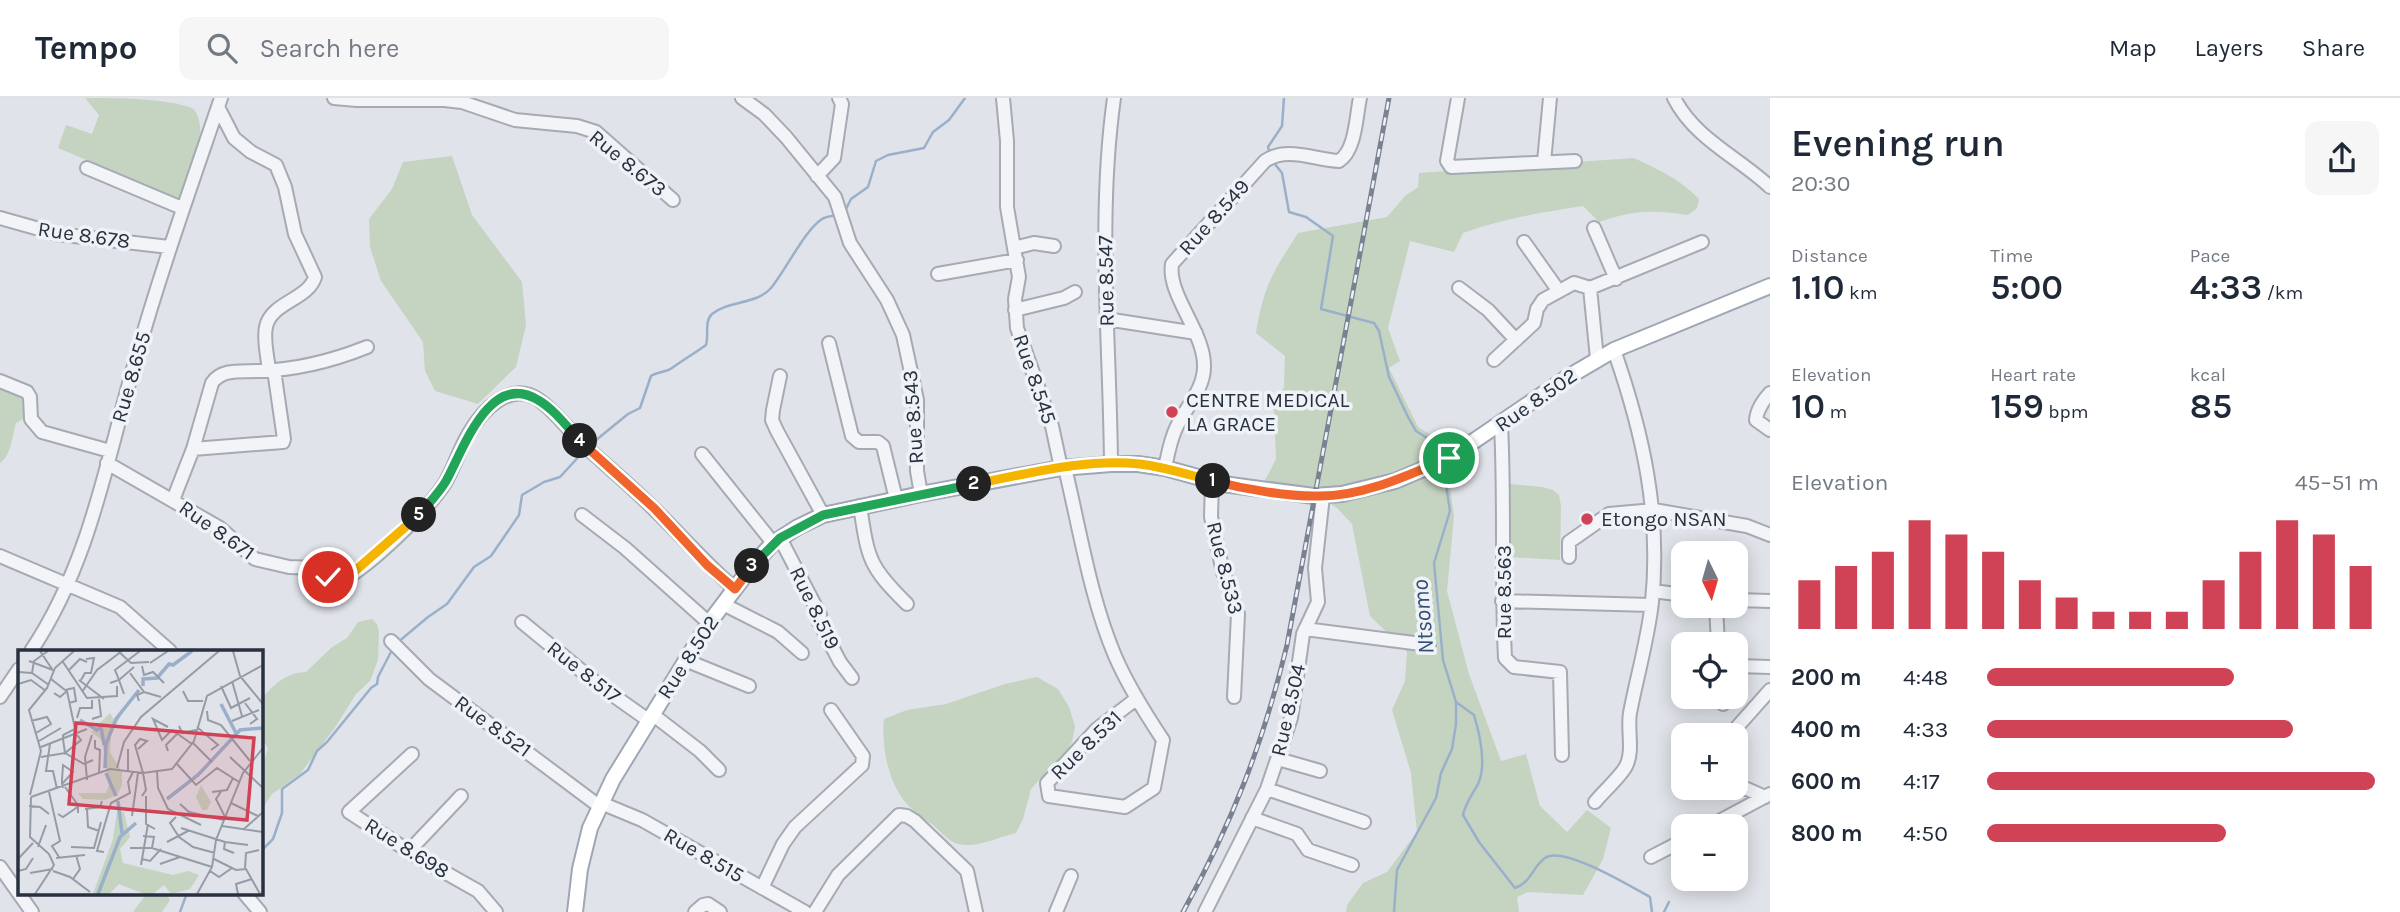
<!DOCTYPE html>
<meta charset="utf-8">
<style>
:root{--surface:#fff;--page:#f6f6f7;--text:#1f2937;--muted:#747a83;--line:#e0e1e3;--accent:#d04356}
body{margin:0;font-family:Karla,sans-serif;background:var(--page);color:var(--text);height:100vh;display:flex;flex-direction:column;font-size:26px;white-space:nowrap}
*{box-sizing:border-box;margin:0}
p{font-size:23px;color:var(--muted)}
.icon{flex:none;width:38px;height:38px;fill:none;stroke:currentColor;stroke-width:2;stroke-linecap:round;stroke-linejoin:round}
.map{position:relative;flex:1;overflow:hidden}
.side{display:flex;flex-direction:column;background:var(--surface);width:630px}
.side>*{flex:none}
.needle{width:46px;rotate:175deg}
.fabs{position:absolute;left:1671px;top:443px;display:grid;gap:14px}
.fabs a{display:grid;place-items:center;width:77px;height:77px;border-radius:14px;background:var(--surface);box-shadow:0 4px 18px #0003;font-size:35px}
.pin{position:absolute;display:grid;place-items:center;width:60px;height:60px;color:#fff;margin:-30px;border:4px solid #fff;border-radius:50%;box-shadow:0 2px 7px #0007}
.km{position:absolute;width:35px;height:35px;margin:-18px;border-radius:50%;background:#222;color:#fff;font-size:19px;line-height:35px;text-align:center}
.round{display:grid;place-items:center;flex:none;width:74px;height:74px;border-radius:14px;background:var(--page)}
.headline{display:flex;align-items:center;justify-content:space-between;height:119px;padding:0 21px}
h1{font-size:38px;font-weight:600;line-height:52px}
.stats{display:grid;grid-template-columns:repeat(3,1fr);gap:10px;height:119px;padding:7px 21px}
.stats div{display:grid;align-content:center}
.stats b{font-size:35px;font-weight:600}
.stats small{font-size:19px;font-weight:400}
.stats p{font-size:19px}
.chart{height:196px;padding:14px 21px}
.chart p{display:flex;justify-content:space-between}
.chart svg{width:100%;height:126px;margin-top:7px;stroke:var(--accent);stroke-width:6}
ul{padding:0 21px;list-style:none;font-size:23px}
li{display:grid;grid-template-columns:112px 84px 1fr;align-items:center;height:52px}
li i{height:18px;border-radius:9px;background:var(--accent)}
header{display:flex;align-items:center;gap:42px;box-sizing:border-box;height:98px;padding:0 35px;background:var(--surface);border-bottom:2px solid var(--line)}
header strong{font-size:33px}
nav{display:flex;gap:38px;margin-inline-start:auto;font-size:24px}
.search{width:490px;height:63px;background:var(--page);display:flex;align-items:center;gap:18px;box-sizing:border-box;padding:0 24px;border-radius:14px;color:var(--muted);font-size:26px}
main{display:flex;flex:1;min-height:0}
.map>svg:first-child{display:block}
</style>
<header>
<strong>Tempo</strong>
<div class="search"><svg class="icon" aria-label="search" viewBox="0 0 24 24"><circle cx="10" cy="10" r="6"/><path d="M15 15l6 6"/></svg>Search here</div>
<nav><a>Map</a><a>Layers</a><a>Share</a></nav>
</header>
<main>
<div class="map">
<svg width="1770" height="814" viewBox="0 0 1770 814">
<rect width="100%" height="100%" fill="#e0e3e9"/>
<path fill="#c5d3c1" d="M85,0C116,0 165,0 192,10C203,17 202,50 197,61C193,75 185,88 179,101L58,50L66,27L92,36L99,17Z
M452,58L472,117L522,184L526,227L516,269L478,306L435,293L425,273L423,244L381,183L370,149L369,121L392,91L403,64Z
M1634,60C1658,71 1681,82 1699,101L1697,110L1688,117C1651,112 1635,112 1599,124L1583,108C1542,114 1502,121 1463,135L1454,154L1410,143L1388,230L1400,263L1389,270L1418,329L1444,345L1454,418L1447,493L1469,576L1501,663L1526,656L1540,708L1567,734L1587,712L1611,730L1603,761L1583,797L1528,794L1517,799L1519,814H1346L1347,807L1363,785L1387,774L1417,734L1411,675L1392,612L1405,583L1407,554L1370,518L1352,426L1337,410L1319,398L1260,392L1276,361L1274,311L1284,289L1285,258L1256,235C1263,189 1273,174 1298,135L1387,119L1405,98L1418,89L1419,75Z
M0,285L29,302L23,321L16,325C12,338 11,358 0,365Z
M1511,386L1542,389L1553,392L1559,397L1561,408L1560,462L1511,459L1506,395Z
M372,521L377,526L379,534L378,562L370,583L356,596L336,628L300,676L272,696L261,713V671L268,651L261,638V601C275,586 285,575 306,574L332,549L347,540L358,524Z
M1037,579L1058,591L1069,609L1075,628L1072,644L1064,659L1051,669L1031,691L1023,721L1016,735C1001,738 984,747 969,747C951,748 945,737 933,727C926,722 918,717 912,711C889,691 881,650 884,621L907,612L946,606L1005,586Z
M147,795H166L170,802L162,814H133Z"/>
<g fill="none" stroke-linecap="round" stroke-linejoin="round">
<path stroke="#9ab0ca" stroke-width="2.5" d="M1270,56L1268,49L1282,28L1284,0
M1274,65L1282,75L1289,114L1306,119L1333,138L1321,211L1374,225L1379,233L1389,279L1408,319L1416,333L1440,348L1441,358
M844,115L851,101L868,89L876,63L888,57L924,50L933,34L949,22L965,0
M590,347L628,316L640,310L651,278C657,274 667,274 672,270C683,262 695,255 706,247C709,238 704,223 712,216C729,202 756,207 771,190C786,172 804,133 822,121C826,118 833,118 838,117
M397,545L428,519L447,506L474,469L491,458L519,417L522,397L544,384L560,379L583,354
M1456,604L1474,617C1480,637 1487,667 1478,686C1472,697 1466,704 1463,717L1479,744L1515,790C1531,785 1533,768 1545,760C1563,747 1631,789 1650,799L1652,814
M261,753L273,741L282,715V691L308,672L317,653L327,644L371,590L377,586L378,579L393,550
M180,814L187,795
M1394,814L1397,772L1436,700L1441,675L1452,651L1456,626V604L1443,562L1434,465L1450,413L1443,368
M1664,814L1669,804"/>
<defs>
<path id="minor" d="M334,0L357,2H444L462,4L515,22L577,28L596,34L673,102
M742,0L764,16L786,39L835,99L850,145L887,202L903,237L917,302V373L921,396
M1003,0L1007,43V109L1014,150
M1458,0L1447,63L1451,69L1575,63
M1674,0C1695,41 1738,59 1770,89
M218,9L234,40L251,54L276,67L285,89L295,136L315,179C308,202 271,204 266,229C263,242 268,260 269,273
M1544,64L1550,0
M87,70L182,110
M817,78L834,60L842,6L839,0
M0,120L57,136L169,149
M1594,130L1616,181
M1524,144L1558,192
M1054,148L1034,145L1014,150L1019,179L1015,201L1017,230L1052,328L1061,370
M938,176L1017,162
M1459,190L1488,212L1516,242
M1590,190L1702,144
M1015,212L1064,200L1075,194
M1106,221L1196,235
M829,245L852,338L859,344H878L883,348L896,401
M1494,262L1534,225L1537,211L1543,202L1574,185L1590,190L1597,261
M780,278L773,312L772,322L777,333L823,417
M0,283L27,294L30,299L31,321L42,334L110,353
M1770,295C1763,303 1757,311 1756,322L1770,332
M1501,327C1505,404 1501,482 1505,560L1514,569L1560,574L1562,657
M193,351L283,344L284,341L274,272
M702,356L773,445
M107,365L220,430L255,461L289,469L318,470L335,483H341C370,468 427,413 445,385C454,370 459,352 468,337C482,312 510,282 539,302C556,314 570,334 585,348C607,368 630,387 652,409C680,436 705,465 735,491
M1111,366C1110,244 1097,122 1114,0
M1065,370C1080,432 1090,499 1115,558C1128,588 1145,615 1163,642L1154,690L1125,709L1049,698L1047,685L1097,631L1136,601
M1165,370C1168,356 1170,342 1177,328C1186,309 1204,291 1204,269C1205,234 1167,197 1172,166L1265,63C1287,48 1315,62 1339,63C1356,52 1356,18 1360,0
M1212,383L1211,419L1223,474L1238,516L1234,599
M173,402L193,351L212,285C222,270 242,274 258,273C296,272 332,263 367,249
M860,408C868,460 868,468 907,506
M582,417L625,450L709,525
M780,440L820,517L818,522L840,564L852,580
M0,458L120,509L170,553
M1569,459V444L1609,416L1654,412L1747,428L1770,437
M1653,493L1684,497
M1736,502L1770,503
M1502,503L1651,507
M723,506L778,534L802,555
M1716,508L1718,546
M522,524L600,588L648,622
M1305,531L1429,547
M391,543L429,581L599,708
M31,553C90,465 106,364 135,264C160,175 191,88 221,0
M685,562L749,588
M1736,568L1770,569
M1722,598L1723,606
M0,599L19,571
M652,616L700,653L719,672
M1730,637L1770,592
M412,656L349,714L416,758L478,793L496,814
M1278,661L1320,673
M1701,690L1747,691L1765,699
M1267,691L1364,724
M1595,704C1603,694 1622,677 1626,668C1634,653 1627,631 1630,615C1637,578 1648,541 1652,504C1661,416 1643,335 1614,252
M601,705L642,722L805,814
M1252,720L1297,736L1308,752L1352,767
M1710,728L1770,696
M409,753L461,698
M1651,759L1684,742
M0,769L32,814
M762,790L783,746L795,729L862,667L863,658L831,612
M244,795L260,814
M695,814L703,807L708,806L720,814
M815,814L838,777L899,717L907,718L915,723L967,773L976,814
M1056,814L1071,778
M1205,814L1267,691L1291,620L1303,536L1318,504L1315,470L1323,398"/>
<path id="major" d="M575,814L580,771L590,730L613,681L709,525L752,468L773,445L798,429L823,417L921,396L1061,370L1111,366H1138L1165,370L1223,386L1314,398L1342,396L1395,383L1449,360L1568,279L1614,252L1770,188"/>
</defs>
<use href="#minor" stroke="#a5aab3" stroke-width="16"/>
<use href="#major" stroke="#9fa7b5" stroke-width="18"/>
<use href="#minor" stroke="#f2f4f7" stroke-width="12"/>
<use href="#major" stroke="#fff" stroke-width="14"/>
<defs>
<path id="rail" d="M1183,814C1232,725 1263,646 1287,547L1389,0"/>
</defs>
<use href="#rail" stroke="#798293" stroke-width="5"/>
<use href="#rail" stroke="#eff2f6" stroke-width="2.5" stroke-dasharray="8" stroke-linecap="butt"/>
</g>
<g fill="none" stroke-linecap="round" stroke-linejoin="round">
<defs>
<path id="split-1" d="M1213,383C1244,391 1289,399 1320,398C1365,398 1408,377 1449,360"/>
<path id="split-2" d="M974,386C1027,376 1085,360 1140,366C1165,369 1189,377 1213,383"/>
<path id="split-3" d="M752,468L780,440L823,417L974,386"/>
<path id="split-4" d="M580,343L654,410L707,467L735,491L752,468"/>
<path id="split-5" d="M419,417C428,406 439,395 446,383C463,353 489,272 538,302C554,311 568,330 580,343"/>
<path id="split-6" d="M328,479L335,483L348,479L419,417"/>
</defs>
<use href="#split-1" stroke="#fff" stroke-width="14"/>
<use href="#split-2" stroke="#fff" stroke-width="14"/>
<use href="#split-3" stroke="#fff" stroke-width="14"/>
<use href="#split-4" stroke="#fff" stroke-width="14"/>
<use href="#split-5" stroke="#fff" stroke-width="14"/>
<use href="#split-6" stroke="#fff" stroke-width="14"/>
<use href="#split-1" stroke="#f0652b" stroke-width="9"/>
<use href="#split-2" stroke="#f5b400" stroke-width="9"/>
<use href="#split-3" stroke="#22a559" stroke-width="9"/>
<use href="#split-4" stroke="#f0652b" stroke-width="9"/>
<use href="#split-5" stroke="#22a559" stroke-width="9"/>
<use href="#split-6" stroke="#f5b400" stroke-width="9"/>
</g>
<g fill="#d04356" stroke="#eff2f6" stroke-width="2.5">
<circle cx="1172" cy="314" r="7"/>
<circle cx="1587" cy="421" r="7"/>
</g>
<g text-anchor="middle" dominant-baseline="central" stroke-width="7" stroke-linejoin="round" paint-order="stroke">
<g font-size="21" fill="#283140" stroke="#eff2f6">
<text transform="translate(628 65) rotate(39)">Rue 8.673</text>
<text transform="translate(1214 119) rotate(-48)">Rue 8.549</text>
<text transform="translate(84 137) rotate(8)">Rue 8.678</text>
<text transform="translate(1106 183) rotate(-91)">Rue 8.547</text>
<text transform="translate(131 279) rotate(-74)">Rue 8.655</text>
<text transform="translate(1035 281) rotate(71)">Rue 8.545</text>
<text transform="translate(1536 302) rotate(-35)">Rue 8.502</text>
<text transform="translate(913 319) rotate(-94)">Rue 8.543</text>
<text transform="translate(217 432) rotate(35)">Rue 8.671</text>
<text transform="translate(1225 470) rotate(76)">Rue 8.533</text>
<text transform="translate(1504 494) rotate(-90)">Rue 8.563</text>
<text transform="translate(815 510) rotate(64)">Rue 8.519</text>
<text transform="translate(688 559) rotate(-57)">Rue 8.502</text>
<text transform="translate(584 574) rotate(38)">Rue 8.517</text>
<text transform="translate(1288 612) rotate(-77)">Rue 8.504</text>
<text transform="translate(493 628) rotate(36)">Rue 8.521</text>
<text transform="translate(1086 647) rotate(-44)">Rue 8.531</text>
<text transform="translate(407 750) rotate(32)">Rue 8.698</text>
<text transform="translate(704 757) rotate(30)">Rue 8.515</text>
</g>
<g font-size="21" fill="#283140" stroke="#eff2f6" text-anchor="start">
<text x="1186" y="302">CENTRE MEDICAL<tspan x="1186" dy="24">LA GRACE</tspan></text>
<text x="1601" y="421">Etongo NSAN</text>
</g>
<g font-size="23" font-style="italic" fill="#324f75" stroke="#eff2f6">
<text transform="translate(1423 519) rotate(-95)">Ntsomo</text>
</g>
</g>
<g transform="translate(18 552)">
<rect width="245" height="245" fill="#e0e3e9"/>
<path d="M92,63L96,70L103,66L93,84L92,102L104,122V135L99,145L87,150L65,149L60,143H88L91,135L84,90L73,82ZM183,135L193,152L189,160H184L178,147ZM99,161L106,162L112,187L102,199L105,213L155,225L170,221L181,225L172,239L153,244L146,235L135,244H126L101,234L91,244H75L95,189Z" fill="#c5d3c1"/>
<path fill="none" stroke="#9ab0ca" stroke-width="3.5" d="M125,36V29L139,28L151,14L155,15L174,1M203,54L219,85M62,70L79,80L83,77L86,95M87,118L88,94L98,69L121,40M88,123L98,146M149,149L180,125L222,80L245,78M100,151L104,183M80,244L102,187L118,173"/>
<path fill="none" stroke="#969ca5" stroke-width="2" d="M22,1L34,19M100,1L113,13L131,12M215,1L222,26M11,11L35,20M45,12L69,48L99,46V36M132,13L150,1M124,16L126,25L135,22L146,33M51,20L62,9L69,12M0,22L14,23L31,35M14,23L16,11L30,1M112,23L126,42M222,26L245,54M33,29L47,40L56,38L58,51L51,53M61,30L86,49M63,30L67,23H73L76,8L68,9M214,31L224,66M92,33L101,30L97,20L122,1M0,34L13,30L28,41M203,36L213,58L232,48M165,41L170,51H185M64,42L79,20L104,1M36,43L42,47L49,41L57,79L45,85V89M106,44L101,30L116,17M121,51L119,45L126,42L143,47M227,53L239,69L232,74M189,61L190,70L203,75L232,111M59,68L62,58H74V50M74,69L83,66L81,49M13,71L29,67L33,74L18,83M214,71L241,60M161,76L164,83L178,80M150,77L135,69L144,90L154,80M179,77L200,95L193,100M154,80L174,94M45,89L47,103L63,90L59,85M77,90V98L82,100L81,124M21,91L43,78M175,93L194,112M32,94L28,121H35L39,139M23,97L69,79M110,99V121M120,99L129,91L122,89L117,95L125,123M150,101L148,95L159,84M23,107L47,103L66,114L75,110M212,107L245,138M159,114L178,135L199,118L221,132M99,118L106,92L123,67L201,1M139,122L140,138L150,159L183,175M69,130L67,107L74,85M44,134L55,122L45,115L44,130V134L45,138M47,137L60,155V163M204,140L198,149L207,167M31,142L42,191L34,196L41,207M194,142L209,140L215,128M12,145L23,101L11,60L29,38L37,18L56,1M124,146L128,140L125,123M128,146V174L137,179M13,147L92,119L125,123L154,119L176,91L189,46L245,15M13,147L12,187L31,204L36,215L17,244M213,153L240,166M162,154L171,162L206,170M11,156L22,157L31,164M67,159L82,157L84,151M69,159L70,177L81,181M40,164L45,167L61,156M114,166L120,123M158,167L152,173L161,187L175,197L197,203M204,176L245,182M163,178L207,192L206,199L216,203M226,179L245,162M125,186L136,187L134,198L194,217M149,192L170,181M207,192L230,195M20,197L28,175M53,197L76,198L83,172M112,198H134M86,202L79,201L93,153L112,143L110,132L115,122M38,208L67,205M0,209L15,193M124,209L132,211L143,199M196,209L218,220L228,219L242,244M142,214L162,207M123,215L130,174M227,218L228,203L241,200M0,221L8,219L15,208M35,221L52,227L72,242M192,221L201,227L214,218M12,223L35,219M55,229L62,219L58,205M179,244L194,217L198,190L225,123L245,98M220,244L218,234L234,229"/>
<path fill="#d04356" fill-opacity="0.15" stroke="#d04356" stroke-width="3.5" d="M58,73L236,88L229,170L51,154Z"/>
<rect width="245" height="245" fill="none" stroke="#283140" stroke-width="3.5"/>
</g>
</svg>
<div class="fabs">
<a><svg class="needle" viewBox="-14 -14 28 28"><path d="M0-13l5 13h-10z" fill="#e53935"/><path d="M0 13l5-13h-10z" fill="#747a83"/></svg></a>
<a><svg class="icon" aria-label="locate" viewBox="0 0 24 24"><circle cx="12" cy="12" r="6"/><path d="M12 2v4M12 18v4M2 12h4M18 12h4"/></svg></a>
<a>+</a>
<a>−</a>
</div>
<div class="pin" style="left:1449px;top:360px;background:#1e9e55"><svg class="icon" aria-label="arrive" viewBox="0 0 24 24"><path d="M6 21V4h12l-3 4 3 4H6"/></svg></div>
<div class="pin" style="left:328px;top:479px;background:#d93025"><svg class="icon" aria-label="check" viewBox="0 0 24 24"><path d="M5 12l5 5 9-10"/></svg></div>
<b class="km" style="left:1213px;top:383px">1</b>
<b class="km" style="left:974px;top:386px">2</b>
<b class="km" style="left:752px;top:468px">3</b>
<b class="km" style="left:580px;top:343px">4</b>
<b class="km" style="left:419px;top:417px">5</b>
</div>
<section class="side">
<div class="headline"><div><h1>Evening run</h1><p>20:30</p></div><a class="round"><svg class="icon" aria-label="share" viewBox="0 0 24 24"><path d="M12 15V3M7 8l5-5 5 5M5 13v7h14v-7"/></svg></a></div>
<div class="stats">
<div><p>Distance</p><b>1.10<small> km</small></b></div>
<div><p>Time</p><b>5:00</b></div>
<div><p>Pace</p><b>4:33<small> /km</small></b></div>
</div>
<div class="stats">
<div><p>Elevation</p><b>10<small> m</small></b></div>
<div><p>Heart rate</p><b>159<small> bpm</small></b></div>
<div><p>kcal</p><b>85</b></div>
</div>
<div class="chart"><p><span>Elevation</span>45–51 m</p>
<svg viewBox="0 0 160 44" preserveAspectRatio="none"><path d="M5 44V27M15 44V22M25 44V17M35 44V6M45 44V11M55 44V17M65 44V27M75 44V33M85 44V38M95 44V38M105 44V38M115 44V27M125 44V17M135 44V6M145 44V11M155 44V22"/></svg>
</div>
<ul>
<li><b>200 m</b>4:48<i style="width:63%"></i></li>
<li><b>400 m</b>4:33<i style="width:78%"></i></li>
<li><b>600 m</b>4:17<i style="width:99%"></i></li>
<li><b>800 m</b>4:50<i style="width:61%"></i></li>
</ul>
</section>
</main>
